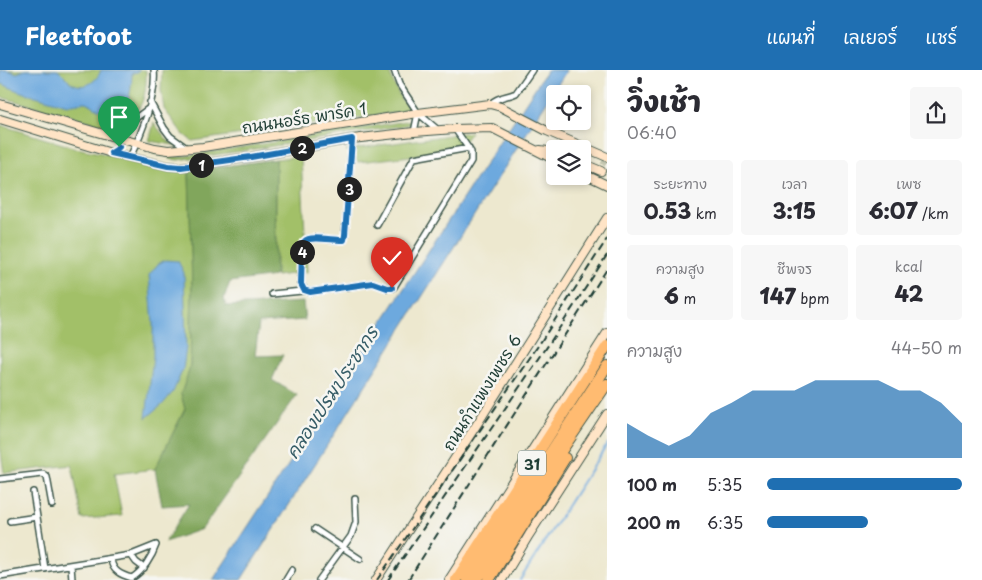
<!DOCTYPE html>
<html lang="th">
<meta charset="utf-8">
<style>
:root{--surface:#fff;--page:#f7f7f7;--text:#2b2b33;--muted:#7c7c81;--accent:#1f6fb2}
body{margin:0;font-family:"Playpen Sans","Playpen Sans Thai",sans-serif;background:var(--page);color:var(--text);height:100vh;display:flex;flex-direction:column;font-size:19px;white-space:nowrap}
*{box-sizing:border-box;margin:0}
p{font-size:16px;color:var(--muted)}
.icon{flex:none;width:28px;height:28px;fill:none;stroke:currentColor;stroke-width:2;stroke-linecap:round;stroke-linejoin:round}
.map{position:relative;flex:1;overflow:hidden}
.details{display:flex;flex-direction:column;background:var(--surface);width:375px}
.details>*{flex:none}
.tools{position:absolute;left:546px;top:15px;display:grid;gap:10px}
.tools a{display:grid;place-items:center;width:45px;height:45px;border-radius:5px;background:var(--surface);box-shadow:0 2px 8px #0003;font-size:25px}
.pin{position:absolute;display:grid;place-items:center;width:42px;height:42px;color:#fff;margin:-51px -21px;border-radius:50% 50% 50% 0;rotate:-45deg;box-shadow:0 0 5px #0007}
.pin .icon{rotate:45deg}
.km{position:absolute;width:25px;height:25px;margin:-12px;border-radius:50%;background:#222;color:#fff;font-size:14px;line-height:25px;text-align:center}
.round{display:grid;place-items:center;flex:none;width:52px;height:52px;border-radius:5px;background:var(--page)}
.headline{display:flex;align-items:center;justify-content:space-between;height:85px;padding:0 20px}
h1{font-size:28px;font-weight:800;line-height:38px}
.metrics{display:grid;grid-template-columns:repeat(3,1fr);gap:8px;height:85px;padding:5px 20px}
.metrics div{display:grid;align-content:center;border-radius:5px;background:var(--page);text-align:center}
.metrics b{font-size:21px;font-weight:800}
.metrics small{font-size:14px;font-weight:400}
.metrics p{font-size:14px}
.chart{height:140px;padding:10px 20px}
.chart p{display:flex;justify-content:space-between}
.chart svg{width:100%;height:90px;margin-top:5px;fill:var(--accent);opacity:.7}
ul{padding:0 20px;list-style:none;font-size:16px}
li{display:grid;grid-template-columns:80px 60px 1fr;align-items:center;height:38px}
li i{height:12px;border-radius:6px;background:var(--accent)}
header{display:flex;align-items:center;gap:30px;box-sizing:border-box;height:70px;padding:0 25px;background:var(--accent);color:#fff}
header strong{font-size:24px}
nav{display:flex;gap:28px;margin-inline-start:auto;font-size:18px}
main{display:flex;flex:1;min-height:0}
.map>svg:first-child{display:block}
</style>
<header>
<strong>Fleetfoot</strong>
<nav><a>แผนที่</a><a>เลเยอร์</a><a>แชร์</a></nav>
</header>
<main>
<div class="map">
<svg width="607" height="510" viewBox="0 0 607 510">
<rect width="100%" height="100%" fill="#f6f6f2"/>
<filter id="ink" filterUnits="userSpaceOnUse"><feTurbulence type="fractalNoise" baseFrequency=".02" numOctaves="2"/><feDisplacementMap in="SourceGraphic" scale="10" xChannelSelector="R" yChannelSelector="G"/><feConvolveMatrix kernelMatrix="1 2 1 2 8 2 1 2 1" color-interpolation-filters="sRGB"/></filter>
<filter id="wash" filterUnits="userSpaceOnUse"><feTurbulence type="fractalNoise" baseFrequency=".0096" numOctaves="4" result="noise"/><feDisplacementMap in="SourceGraphic" scale="20" xChannelSelector="R" yChannelSelector="G"/><feGaussianBlur stdDeviation="1.12" result="paint"/><feColorMatrix in="noise" values="0 0 0 0 0 0 0 0 0 0 0 0 0 0 0 0 0 1.4 0 .05"/><feComposite in="paint" operator="in"/></filter>
<g filter="url(#wash)">
<rect width="100%" height="100%" fill="#ede8cf"/>
<path fill="#a2c067" stroke="#607e4e" d="M0,0H146C147,20 144,40 126,51C122,54 116,55 111,57L0,27Z
M162,0H388L401,29L409,37L401,42L192,71L183,64L164,39L161,20Z
M413,50V54L235,82L178,90L170,89L169,86L180,87Z
M154,53L168,71L175,75L149,71Z
M0,55L76,78L189,101L192,218L190,298L181,324L185,339L155,399L114,404L122,446L82,449L72,395L4,403L1,383H0Z
M471,62L460,77L411,86L358,92L346,80Z
M301,86L307,202L276,206V89Z"/>
<path fill="#81a65c" stroke="#507248" d="M276,89L275,206L230,212L224,228L226,236L303,232L305,250L259,253L255,286L283,285L272,310L297,325L202,459L165,472L189,434L162,436L155,399L185,339L181,324L190,298L192,218L189,101Z"/>
<path fill="#6da9de" stroke="#467389" d="M0,0H7L17,3L25,0H57C64,4 66,10 72,13C84,20 97,12 101,0H140L138,2L132,3V5C131,18 131,38 114,40C110,41 105,41 102,41C95,39 91,32 83,32C78,33 73,34 67,35L18,21L0,13Z
M547,0H567L241,510H213Z
M165,190L178,191L184,203L186,278L183,299L173,322L162,335L146,348L153,287V254L149,205L158,194Z"/>
<g fill="none" stroke-linecap="round" stroke-linejoin="round">
<path stroke="#6da9de" stroke-width="2" d="M520,510L607,374"/>
</g>
</g>
<g filter="url(#ink)">
<g fill="none" stroke-linecap="round" stroke-linejoin="round">
<path stroke="#c4c6b0" stroke-width="8" stroke-dasharray="8 4" stroke-linecap="butt" d="M603,90L607,93"/>
<defs>
<path id="street" d="M394,0L399,14L418,43L438,60
M150,32L164,58L170,66L188,79
M490,34C500,25 505,28 516,23L532,0
M414,62L418,43
M107,65C123,58 135,49 148,39
M130,87C141,65 157,25 154,0
M377,155L414,88L469,78
M305,220L301,214L302,179C302,176 302,174 305,171C310,165 334,171 344,170L345,165L352,69
M272,224L302,221L305,220L310,222L373,213L387,218H393L394,217L471,91V82L455,59
M0,409L43,404L47,407L52,435
M33,422L37,447
M10,451L37,447L45,499
M315,459L360,489
M131,485L136,492L144,498
M71,495L72,510
M0,506L131,485L156,475C152,487 143,501 132,508C121,505 112,501 111,489
M286,510L292,500
M319,510L351,466L356,452L355,429"/>
<path id="secondary" d="M0,34L107,65L155,78L168,80L203,77L418,43L490,34L501,37L547,61L607,87
M0,49L111,83L168,96L181,97L251,87L352,69L414,62L455,59L492,58L555,90
M540,80L555,82
M582,93L601,101
M582,103L607,115
M376,510L479,351L607,148
M449,510L607,263
M502,510L529,465L607,344"/>
<path id="highway" d="M456,510L607,276
M467,510L607,296
M477,510L537,417L607,314
M489,510L565,388"/>
</defs>
<use href="#street" stroke="#3e574b" stroke-width="8"/>
<use href="#secondary" stroke="#3e574b" stroke-width="10"/>
<use href="#highway" stroke="#3e574b" stroke-width="12"/>
<use href="#street" stroke="#fff" stroke-width="5"/>
<use href="#secondary" stroke="#ffe4c6" stroke-width="8"/>
<use href="#highway" stroke="#ffbb71" stroke-width="10"/>
<path stroke="#1f3d34" stroke-width="2" stroke-dasharray="8 4" stroke-linecap="butt" d="M377,510L542,270L607,169
M388,510L549,274L607,185
M408,510L607,199"/>
</g>
</g>
<g fill="none" stroke-linecap="round" stroke-linejoin="round" filter="url(#ink)">
<defs>
<path id="route" d="M119,77L116,80L111,83L168,96L181,97L251,87L352,69L345,165L344,170C335,171 310,165 305,171C302,173 302,176 302,179L301,214L304,220L310,222L373,213L387,218H392"/>
</defs>
<use href="#route" stroke="#fff" stroke-width="10"/>
<use href="#route" stroke="#1f6fb2" stroke-width="6"/>
</g>
<g text-anchor="middle" dominant-baseline="central" stroke-width="5" stroke-linejoin="round" paint-order="stroke">
<rect fill="#f6f6f2" stroke="#60746d" stroke-width="1" x="518" y="380.5" width="28" height="25" rx="4"/>
<g font-size="15" font-weight="bold" fill="#1f3d34">
<text x="532" y="393">31</text>
</g>
<g font-size="16" fill="#1f3d34" stroke="#f6f6f2">
<text transform="translate(304 47) rotate(-9)">ถนนนอร์ธ พาร์ค 1</text>
<text transform="translate(481 322) rotate(-58)">ถนนกำแพงเพชร 6</text>
</g>
<g font-size="18" font-style="italic" fill="#365d67" stroke="#f6f6f2">
<text transform="translate(331 322) rotate(-57)">คลองเปรมประชากร</text>
</g>
</g>
</svg>
<div class="tools">
<a><svg class="icon" aria-label="locate" viewBox="0 0 24 24"><circle cx="12" cy="12" r="6"/><path d="M12 2v4M12 18v4M2 12h4M18 12h4"/></svg></a>
<a><svg class="icon" aria-label="layers" viewBox="0 0 24 24"><path d="M12 4l9 5-9 5-9-5zM3 14l9 5 9-5"/></svg></a>
</div>
<div class="pin" style="left:119px;top:77px;background:#1e9e55"><svg class="icon" aria-label="arrive" viewBox="0 0 24 24"><path d="M6 21V4h12l-3 4 3 4H6"/></svg></div>
<div class="pin" style="left:392px;top:218px;background:#d93025"><svg class="icon" aria-label="check" viewBox="0 0 24 24"><path d="M5 12l5 5 9-10"/></svg></div>
<b class="km" style="left:201px;top:95px">1</b>
<b class="km" style="left:302px;top:78px">2</b>
<b class="km" style="left:349px;top:119px">3</b>
<b class="km" style="left:302px;top:182px">4</b>
</div>
<section class="details">
<div class="headline"><div><h1>วิ่งเช้า</h1><p>06:40</p></div><a class="round"><svg class="icon" aria-label="share" viewBox="0 0 24 24"><path d="M12 15V3M7 8l5-5 5 5M5 13v7h14v-7"/></svg></a></div>
<div class="metrics">
<div><p>ระยะทาง</p><b>0.53<small> km</small></b></div>
<div><p>เวลา</p><b>3:15</b></div>
<div><p>เพซ</p><b>6:07<small> /km</small></b></div>
</div>
<div class="metrics">
<div><p>ความสูง</p><b>6<small> m</small></b></div>
<div><p>ชีพจร</p><b>147<small> bpm</small></b></div>
<div><p>kcal</p><b>42</b></div>
</div>
<div class="chart"><p><span>ความสูง</span>44–50 m</p>
<svg viewBox="0 0 160 44" preserveAspectRatio="none"><path d="M0 44V27L10 33L20 38L30 33L40 22L50 17L60 11L70 11L80 11L90 6L100 6L110 6L120 6L130 11L140 11L150 17L160 27V44z"/></svg>
</div>
<ul>
<li><b>100 m</b>5:35<i style="width:100%"></i></li>
<li><b>200 m</b>6:35<i style="width:52%"></i></li>
</ul>
</section>
</main>
